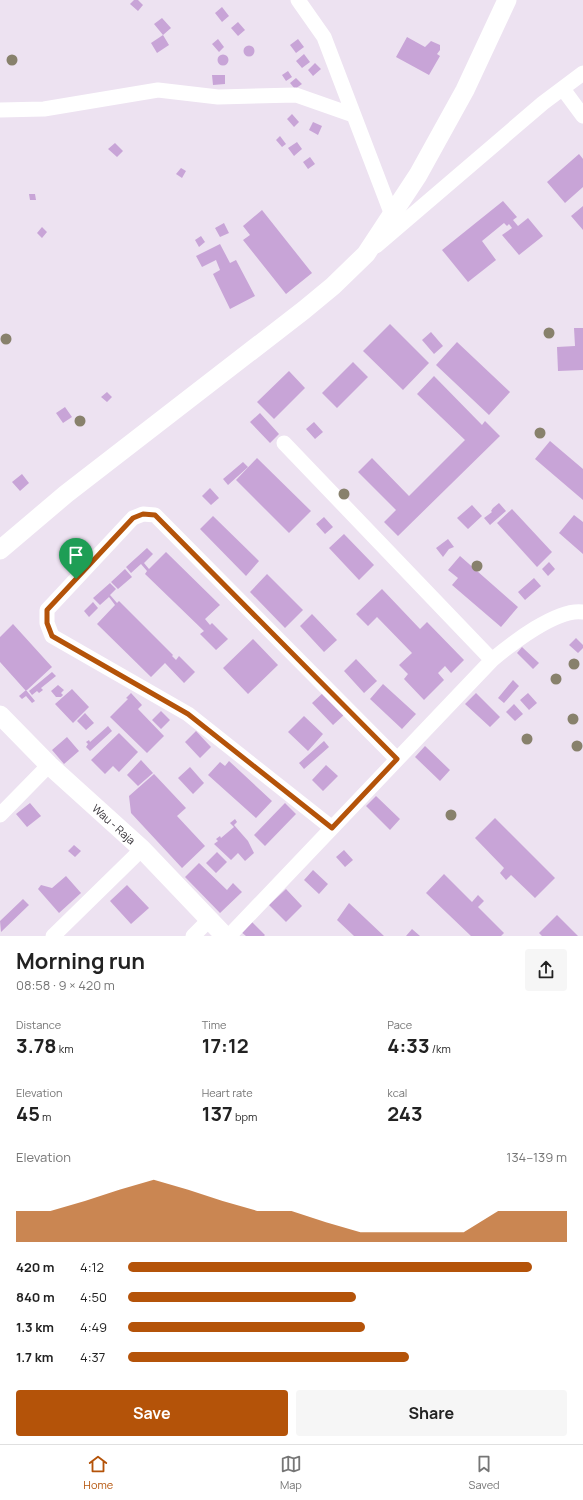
<!DOCTYPE html>
<meta charset="utf-8">
<style>
:root{--surface:#fff;--page:#f6f6f6;--text:#222;--muted:#767676;--line:#e0e0e0;--accent:#b45309}
body{margin:0;font-family:Manrope,sans-serif;background:var(--page);color:var(--text);height:100vh;display:flex;flex-direction:column;font-size:15px;white-space:nowrap}
*{box-sizing:border-box;margin:0}
p{font-size:13px;color:var(--muted)}
.icon{flex:none;width:22px;height:22px;fill:none;stroke:currentColor;stroke-width:2;stroke-linecap:round;stroke-linejoin:round}
.map{position:relative;height:936px;overflow:hidden}
.side{display:flex;flex-direction:column;background:var(--surface);flex:1}
.side>*{flex:none}
.pin{position:absolute;display:grid;place-items:center;width:34px;height:34px;color:#fff;margin:-41px -17px;border-radius:50% 50% 50% 0;rotate:-45deg;box-shadow:0 0 4px #0007}
.pin .icon{rotate:45deg}
.round{display:grid;place-items:center;flex:none;width:42px;height:42px;border-radius:4px;background:var(--page)}
.headline{display:flex;align-items:center;justify-content:space-between;height:68px;padding:0 16px}
h1{font-size:22px;font-weight:700;line-height:30px}
.stats{display:grid;grid-template-columns:repeat(3,1fr);gap:6px;height:68px;padding:4px 16px}
.stats div{display:grid;align-content:center}
.stats b{font-size:20px;font-weight:700}
.stats small{font-size:11px;font-weight:400}
.stats p{font-size:11px}
.chart{height:112px;padding:8px 16px}
.chart p{display:flex;justify-content:space-between}
.chart svg{width:100%;height:72px;margin-top:4px;fill:var(--accent);opacity:.7}
.button{display:flex;gap:8px;margin-top:auto;padding:8px 16px}
.button a{flex:1;height:46px;border-radius:4px;background:var(--accent);color:#fff;font-size:16px;font-weight:700;line-height:46px;text-align:center}
.button a+a{background:var(--page);color:var(--text)}
ul{padding:0 16px;list-style:none;font-size:13px}
li{display:grid;grid-template-columns:64px 48px 1fr;align-items:center;height:30px}
li i{height:10px;border-radius:5px;background:var(--accent)}
.tab-bar{display:flex;justify-content:space-around;align-items:center;height:56px;border-top:1px solid var(--line);background:var(--surface);font-size:11px;color:var(--muted)}
.tab-bar a{display:grid;justify-items:center;gap:2px}
.tab-bar .active{color:var(--accent)}
.map>svg:first-child{display:block}
</style>
<div class="map">
<svg width="583" height="936" viewBox="0 0 583 936">
<rect width="100%" height="100%" fill="#ede2f1"/>
<path fill="#c8a4d7" d="M134,0H138L143,5L138,11L130,4Z
M222,7L229,16L222,22L215,13Z
M162,18L171,28L163,35L154,24Z
M238,22L245,30L238,36L231,28Z
M163,35L169,45L157,53L151,43Z
M407,37L425,47L431,41L440,45V50L437,54L440,56L429,75L396,57Z
M218,39L224,47L219,52L212,44Z
M298,39L304,47L296,53L290,45Z
M243.5 51a5.5 5.5 0 1 1 11 0a5.5 5.5 0 1 1-11 0Z
M304,54L310,62L302,68L296,61Z
M217.5 60a5.5 5.5 0 1 1 11 0a5.5 5.5 0 1 1-11 0Z
M315,63L321,69L313,76L308,70Z
M288,71L292,77L286,81L282,75Z
M212,75H225V84L213,85Z
M296,78L302,84L295,89L290,83Z
M292,114L299,122L294,127L287,119Z
M313,122L322,126L318,135L309,130Z
M280,136L286,144L282,147L276,140Z
M297,142L302,149L294,156L288,148Z
M115,143L123,151L117,157L108,149Z
M579,154L583,159V187L565,203L547,182Z
M310,157L315,164L308,169L303,162Z
M181,168L186,171L182,178L176,174Z
M29,194H35L36,200H30Z
M503,201L517,217L513,220L518,226L528,218L543,236L519,255L502,235L512,228L509,224L507,226L504,223L482,241L496,260L468,282L442,250Z
M583,206V230L571,216Z
M262,210L312,273L286,294L243,240L250,235L243,226Z
M224,223L229,233L220,237L215,228Z
M42,227L47,232L42,238L37,233Z
M201,236L205,242L199,247L195,240Z
M220,244L230,263L236,260L255,296L230,309L213,274L220,270L216,260L202,267L196,256Z
M390,324L429,363L403,390L363,351Z
M574,328H583V370L558,371L557,347L575,346Z
M431,332L443,346L434,354L422,340Z
M457,342L510,392L489,415L436,365Z
M353,362L368,377L337,408L322,393Z
M289,371L305,388L274,419L257,402Z
M434,376L482,425L485,421L500,436L398,536L384,522L396,510L358,472L372,458L409,496L465,440L417,394Z
M107,392L112,397L107,402L101,397Z
M65,407L72,417L63,423L56,413Z
M260,413L279,434L270,443L250,422Z
M314,422L323,432L315,439L306,429Z
M550,441L583,469V500L535,459Z
M257,458L311,511L289,533L236,480Z
M243,462L248,467L228,485L223,479Z
M22,474L29,483L20,491L12,482Z
M210,488L219,498L211,505L202,496Z
M499,503L506,511L490,525L484,518L492,512L491,511L493,508Z
M472,505L482,516L468,529L457,518Z
M512,509L552,552L537,567L497,523Z
M574,515L583,522V554L559,533Z
M213,516L259,561L246,576L200,529Z
M324,517L333,527L325,534L316,524Z
M344,534L374,565L359,580L329,548Z
M448,539L454,547L449,549L443,557L436,548Z
M147,548L153,554L144,563L149,569L166,552L220,605L205,619L210,625L212,623L228,639L216,650L200,634L204,631L145,574L147,571L141,564L131,573L126,567Z
M460,556L518,607L501,627L452,585L458,578L448,570Z
M549,562L555,569L548,576L542,569Z
M125,569L132,577L118,589L111,582Z
M267,574L303,610L285,628L250,592Z
M534,578L541,586L525,600L518,592Z
M110,583L116,589L110,595L117,603L119,601L173,655L172,656L176,660L179,656L195,672L184,683L165,663L151,677L97,624L115,605L109,597L100,605L93,598Z
M382,589L420,629L427,622L464,660L451,673L445,666L438,673L444,680L424,700L404,679L408,674L399,665L412,653L377,617L368,626L356,614Z
M93,602L98,608L89,617L84,611Z
M312,614L337,640L324,652L300,626Z
M13,624L52,667L26,691L0,662V637Z
M576,638L583,645V648L578,653L569,645Z
M253,639L278,665L248,694L223,668Z
M522,647L539,663L533,669L517,653Z
M356,659L377,681L364,693L344,671Z
M52,672L56,676L41,688L43,690L39,693L37,691L32,695L29,691Z
M513,680L519,686L504,703L498,698Z
M383,684L416,714L402,729L370,699Z
M58,685L64,690L61,693L63,695L61,697H56L51,691Z
M72,689L89,707L73,723L55,704Z
M26,690L35,701L32,703L26,696L22,699L19,696Z
M325,691L346,713L333,725L312,703Z
M131,693L142,705L138,709L164,736L147,753L110,717L128,699L126,698Z
M476,693L500,717L490,727L465,704Z
M528,693L537,703L529,710L520,700Z
M514,704L523,714L515,721L506,712Z
M161,711L170,720L161,729L152,720Z
M85,713L94,723L86,730L77,721Z
M304,716L323,734L308,751L288,732Z
M108,726L112,731L90,751L86,747L88,744L86,742L89,740L90,742Z
M196,731L211,747L200,758L185,742Z
M119,733L138,752L119,772L113,766L105,774L91,760Z
M67,737L79,751L64,764L52,750Z
M324,741L329,747L304,769L299,763Z
M425,746L450,770L440,781L415,757Z
M141,760L153,773L138,786L127,775Z
M229,761L272,801L256,818L208,775L220,762L225,766Z
M326,765L338,776L323,791L312,780Z
M190,767L204,783L193,794L178,778Z
M154,774L186,808L177,816L205,846L182,868L131,813L129,796Z
M376,796L400,819L390,830L366,806Z
M30,803L41,816L27,827L16,814Z
M285,803L296,814L265,846L254,835Z
M495,818L555,878L535,898L511,875L506,880L500,873L504,868L475,838Z
M235,819L237,822L234,825L248,841L254,853L245,861L238,853L231,860L214,844L218,841L216,839L220,836L221,838L234,827L230,823Z
M74,845L81,851L75,857L68,851Z
M344,850L353,860L345,867L336,857Z
M217,852L227,862L216,873L206,863Z
M199,863L227,890L233,883L242,892L220,913L185,877Z
M313,870L328,884L319,894L304,880Z
M444,874L472,902L478,895L484,901L478,907L504,933L501,936H471L426,893Z
M66,876L81,893L59,913L38,889L41,885L52,888Z
M127,885L149,908L131,924L110,901Z
M286,889L302,906L286,922L269,905Z
M23,899L29,905L1,932L0,921Z
M349,903L384,936H354L337,920Z
M557,915L578,936H542L539,933Z
M250,920L265,935L264,936H246L240,931Z
M412,929L420,936H406Z"/>
<g fill="none" stroke-linecap="round" stroke-linejoin="round">
<path stroke="#fff" stroke-width="15" d="M298,0L324,37L392,215
M563,89L583,116
M0,110L44,109L158,90L218,97L296,95L353,115
M376,246L543,103L583,73
M284,443L492,660
M0,815L49,765
M332,828L188,714L52,636L47,623V610L133,518L143,514L155,515L397,759
M53,936L142,849
M193,936L210,919
M229,936L492,660C511,644 557,608 583,612"/>
<path stroke="#fff" stroke-width="19" d="M0,550L66,494L304,310L333,286L366,254L418,175L465,90L507,0
M0,715L49,765L142,849L225,936"/>
</g>
<g fill="#88816c">
<circle cx="12" cy="60" r="5.5"/>
<circle cx="549" cy="333" r="5.5"/>
<circle cx="6" cy="339" r="5.5"/>
<circle cx="80" cy="421" r="5.5"/>
<circle cx="540" cy="433" r="5.5"/>
<circle cx="344" cy="494" r="5.5"/>
<circle cx="477" cy="566" r="5.5"/>
<circle cx="574" cy="664" r="5.5"/>
<circle cx="556" cy="679" r="5.5"/>
<circle cx="573" cy="719" r="5.5"/>
<circle cx="527" cy="739" r="5.5"/>
<circle cx="577" cy="746" r="5.5"/>
<circle cx="451" cy="815" r="5.5"/>
</g>
<g fill="none" stroke-linecap="round" stroke-linejoin="round">
<defs>
<path id="route" d="M143,514L155,515L397,759L332,828L188,714L52,636L47,623V610L133,518Z"/>
</defs>
<use href="#route" stroke="#fff" stroke-width="8"/>
<use href="#route" stroke="#b45309" stroke-width="5"/>
</g>
<g text-anchor="middle" dominant-baseline="central" stroke-width="3" stroke-linejoin="round" paint-order="stroke">
<g font-size="11" fill="#343036" stroke="#fff">
<text transform="translate(114 824) rotate(42)">Wau - Raja</text>
</g>
</g>
</svg>
<div class="pin" style="left:76px;top:579px;background:#1e9e55"><svg class="icon" aria-label="arrive" viewBox="0 0 24 24"><path d="M6 21V4h12l-3 4 3 4H6"/></svg></div>
</div>
<section class="side">
<div class="headline"><div><h1>Morning run</h1><p>08:58 · 9 × 420 m</p></div><a class="round"><svg class="icon" aria-label="share" viewBox="0 0 24 24"><path d="M12 15V3M7 8l5-5 5 5M5 13v7h14v-7"/></svg></a></div>
<div class="stats">
<div><p>Distance</p><b>3.78<small> km</small></b></div>
<div><p>Time</p><b>17:12</b></div>
<div><p>Pace</p><b>4:33<small> /km</small></b></div>
</div>
<div class="stats">
<div><p>Elevation</p><b>45<small> m</small></b></div>
<div><p>Heart rate</p><b>137<small> bpm</small></b></div>
<div><p>kcal</p><b>243</b></div>
</div>
<div class="chart"><p><span>Elevation</span>134–139 m</p>
<svg viewBox="0 0 160 44" preserveAspectRatio="none"><path d="M0 44V25L10 25L20 19L30 12L40 6L50 12L60 19L70 25L80 25L90 32L100 38L110 38L120 38L130 38L140 25L150 25L160 25V44z"/></svg>
</div>
<ul>
<li><b>420 m</b>4:12<i style="width:92%"></i></li>
<li><b>840 m</b>4:50<i style="width:52%"></i></li>
<li><b>1.3 km</b>4:49<i style="width:54%"></i></li>
<li><b>1.7 km</b>4:37<i style="width:64%"></i></li>
</ul>
<div class="button"><a>Save</a><a>Share</a></div>
</section>
<nav class="tab-bar">
<a class="active"><svg class="icon" aria-label="home" viewBox="0 0 24 24"><path d="M3 11l9-7 9 7M6 9v11h12V9"/></svg>Home</a>
<a><svg class="icon" aria-label="map" viewBox="0 0 24 24"><path d="M3 6l6-2 6 2 6-2v14l-6 2-6-2-6 2zM9 4v14M15 6v14"/></svg>Map</a>
<a><svg class="icon" aria-label="saved" viewBox="0 0 24 24"><path d="M7 4h10v16l-5-4-5 4z"/></svg>Saved</a>
</nav>
